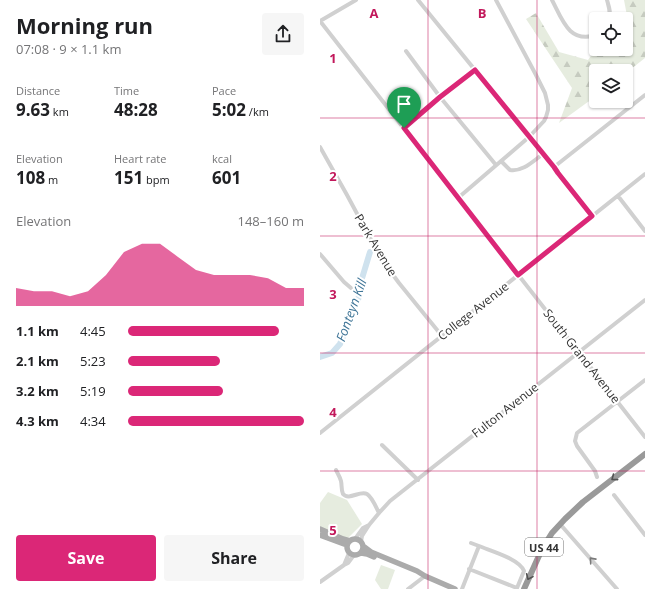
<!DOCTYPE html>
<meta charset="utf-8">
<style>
:root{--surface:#fff;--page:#f6f6f6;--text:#202124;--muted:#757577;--accent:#db2777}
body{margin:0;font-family:"Open Sans",sans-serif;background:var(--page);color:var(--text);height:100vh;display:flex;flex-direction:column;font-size:15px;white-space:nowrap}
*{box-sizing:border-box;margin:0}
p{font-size:13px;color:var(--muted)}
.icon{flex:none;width:22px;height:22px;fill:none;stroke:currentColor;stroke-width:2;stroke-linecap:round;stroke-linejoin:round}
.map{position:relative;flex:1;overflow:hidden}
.panel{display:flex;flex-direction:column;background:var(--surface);width:320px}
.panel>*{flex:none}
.tools{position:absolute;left:269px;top:12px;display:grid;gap:8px}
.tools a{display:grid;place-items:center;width:44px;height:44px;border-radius:4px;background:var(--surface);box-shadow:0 1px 3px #0004;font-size:20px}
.pin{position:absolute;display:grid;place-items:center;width:34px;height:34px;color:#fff;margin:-41px -17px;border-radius:50% 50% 50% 0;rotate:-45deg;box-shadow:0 0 4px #0007}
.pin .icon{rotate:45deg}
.round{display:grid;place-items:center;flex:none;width:42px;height:42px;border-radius:4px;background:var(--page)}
.overview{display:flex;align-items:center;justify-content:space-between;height:68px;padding:0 16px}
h1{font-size:22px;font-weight:700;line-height:30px}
.figures{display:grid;grid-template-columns:repeat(3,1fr);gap:6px;height:68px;padding:4px 16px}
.figures div{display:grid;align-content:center}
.figures b{font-size:17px;font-weight:700}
.figures small{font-size:11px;font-weight:400}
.figures p{font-size:11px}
.chart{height:112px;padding:8px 16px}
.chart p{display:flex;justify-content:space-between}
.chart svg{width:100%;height:72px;margin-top:4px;fill:var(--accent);opacity:.7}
.button{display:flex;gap:8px;margin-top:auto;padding:8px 16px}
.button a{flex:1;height:46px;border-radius:4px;background:var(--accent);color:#fff;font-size:16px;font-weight:700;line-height:46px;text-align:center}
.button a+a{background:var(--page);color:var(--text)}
ul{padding:0 16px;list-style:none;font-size:13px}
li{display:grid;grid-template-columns:64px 48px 1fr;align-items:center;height:30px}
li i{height:10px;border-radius:5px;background:var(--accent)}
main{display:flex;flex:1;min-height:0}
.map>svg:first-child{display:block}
</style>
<main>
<section class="panel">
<div class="overview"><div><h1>Morning run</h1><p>07:08 · 9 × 1.1 km</p></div><a class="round"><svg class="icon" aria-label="share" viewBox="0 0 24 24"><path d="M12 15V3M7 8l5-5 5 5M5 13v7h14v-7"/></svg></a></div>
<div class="figures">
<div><p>Distance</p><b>9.63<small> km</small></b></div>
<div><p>Time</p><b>48:28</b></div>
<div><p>Pace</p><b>5:02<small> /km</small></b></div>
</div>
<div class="figures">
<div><p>Elevation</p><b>108<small> m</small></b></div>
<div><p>Heart rate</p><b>151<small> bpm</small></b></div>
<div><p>kcal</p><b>601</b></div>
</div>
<div class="chart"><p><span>Elevation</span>148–160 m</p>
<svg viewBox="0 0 160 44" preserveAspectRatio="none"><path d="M0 44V33L10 35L20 35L30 38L40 35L50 25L60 11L70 6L80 6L90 14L100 22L110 25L120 25L130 25L140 27L150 33L160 33V44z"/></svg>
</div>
<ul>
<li><b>1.1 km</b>4:45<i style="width:86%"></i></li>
<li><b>2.1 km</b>5:23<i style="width:52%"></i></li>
<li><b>3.2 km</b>5:19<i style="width:54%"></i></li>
<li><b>4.3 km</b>4:34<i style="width:100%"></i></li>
</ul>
<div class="button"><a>Save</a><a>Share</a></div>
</section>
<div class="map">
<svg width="325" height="589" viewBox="0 0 325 589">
<defs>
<pattern id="forest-firs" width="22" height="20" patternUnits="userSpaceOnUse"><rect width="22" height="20" fill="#e6ecdf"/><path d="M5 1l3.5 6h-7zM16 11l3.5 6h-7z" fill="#c6cbc0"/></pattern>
</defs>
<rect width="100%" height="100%" fill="#fff"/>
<path fill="url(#forest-firs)" d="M304,0H325V58L306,73V71H276V96L239,123L252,88L206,19L216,13L239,52L268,60L273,53L270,44L276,42V49H306V21H308Z"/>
<path fill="#e6ecdf" d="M8,492L27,500L42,524L28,538L19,537L0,530V503Z
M61,565L75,570L68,589H61L55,580Z"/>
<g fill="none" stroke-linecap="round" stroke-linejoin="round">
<path stroke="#cfe2ee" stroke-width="6" d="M0,357L12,353L20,344L38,300L40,291V285L50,252"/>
<path stroke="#d0d0d0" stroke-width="4" d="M98,0L234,167L238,173L272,216
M232,0C242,19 249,44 276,35
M287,0C289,7 291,12 289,19
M0,21L325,437
M0,21L36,0
M86,51L120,97L176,165
M84,128L120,97L155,70
M0,147L27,195L62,260L79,283L122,336
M181,161L190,170C203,172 213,161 223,154
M234,167L325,95
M298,196L325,231
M138,198L209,137L224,121L226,117L228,110V105L225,93L216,75L176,0
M0,254L24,282L31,288
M0,433L325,174
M62,445L98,480
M16,470C18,474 20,477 21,481C22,485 21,490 23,494C29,501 40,490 47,494C52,497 56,507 59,513
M277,477L275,471L257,446L255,441L257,433L325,380
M294,495L325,535
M240,524L297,589
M35,539L43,528L49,525
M41,542L42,536L49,525L59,513L70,501L325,300
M29,553L24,565L28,563L34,555
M149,569L197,588L204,571C200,559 171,551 159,546
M0,582L24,565
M88,589L105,576
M142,589L159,546L151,543"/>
<path stroke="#ababab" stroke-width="5.5" d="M0,529L23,539L30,541
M0,535L24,544
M27 547a8 8 0 1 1 16 0a8 8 0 1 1-16 0Z
M43,546L51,552L97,571L105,576L135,589
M41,553L47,554L54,557"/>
<path stroke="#9a9a9a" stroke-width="6" d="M204,589L222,549L232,533L245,519L263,502L325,454"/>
</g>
<defs><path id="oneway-chevron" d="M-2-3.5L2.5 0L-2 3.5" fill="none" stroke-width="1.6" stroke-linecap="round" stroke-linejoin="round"/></defs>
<g stroke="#525252">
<use href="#oneway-chevron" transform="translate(294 478) rotate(143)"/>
<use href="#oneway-chevron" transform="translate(209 577) rotate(114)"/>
</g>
<use stroke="#7a7a7a" href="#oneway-chevron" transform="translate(272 560) rotate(-132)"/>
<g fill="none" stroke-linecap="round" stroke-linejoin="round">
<defs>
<path id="route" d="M155,70L234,167L238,173L272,216L198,275L84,128L120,97Z"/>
</defs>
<use href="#route" stroke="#fff" stroke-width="8"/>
<use href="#route" stroke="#db2777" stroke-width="5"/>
</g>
<path fill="none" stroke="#c2185b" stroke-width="1" stroke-opacity="0.55" d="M108,0V589M217,0V589M0,118H325M0,236H325M0,353H325M0,471H325"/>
<g text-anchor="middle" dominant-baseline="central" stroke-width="4" stroke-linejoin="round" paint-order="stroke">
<rect fill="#fff" stroke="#707070" stroke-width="1" x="205" y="538" width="38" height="18" rx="3"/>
<g font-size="11" font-weight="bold" fill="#333">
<text x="224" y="547">US 44</text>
</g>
<g font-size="12" fill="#333" stroke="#fff">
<text transform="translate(56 245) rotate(59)">Park Avenue</text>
<text transform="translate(153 311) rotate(-38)">College Avenue</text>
<text transform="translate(262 356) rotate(52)">South Grand Avenue</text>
<text transform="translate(185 410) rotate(-38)">Fulton Avenue</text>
</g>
<g font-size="13" font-style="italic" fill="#3f7597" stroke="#fff">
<text transform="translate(31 310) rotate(-70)">Fonteyn Kill</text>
</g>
</g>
<g font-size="13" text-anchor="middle" font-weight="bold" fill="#c2185b" stroke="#fff" stroke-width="4" stroke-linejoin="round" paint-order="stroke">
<text x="54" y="18">A</text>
<text x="162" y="18">B</text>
<text x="13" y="63">1</text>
<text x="13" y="181">2</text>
<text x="13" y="299">3</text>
<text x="13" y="417">4</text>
<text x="13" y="535">5</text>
</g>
</svg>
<div class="tools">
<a><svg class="icon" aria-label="locate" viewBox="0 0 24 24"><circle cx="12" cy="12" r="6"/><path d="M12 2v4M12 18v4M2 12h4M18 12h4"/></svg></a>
<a><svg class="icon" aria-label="layers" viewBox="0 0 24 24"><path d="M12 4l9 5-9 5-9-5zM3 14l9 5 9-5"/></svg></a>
</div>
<div class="pin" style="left:84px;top:128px;background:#1e9e55"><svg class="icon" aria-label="arrive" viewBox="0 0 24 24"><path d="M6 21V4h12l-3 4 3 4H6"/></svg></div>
</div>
</main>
